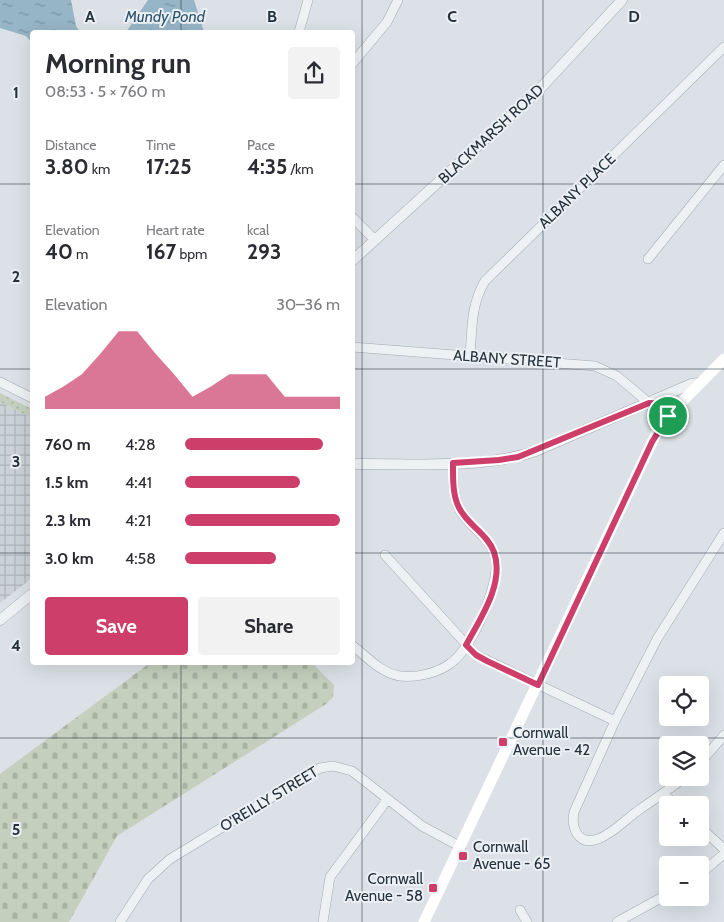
<!DOCTYPE html>
<meta charset="utf-8">
<style>
:root{--surface:#fff;--page:#f2f2f3;--text:#2b2b33;--muted:#7c7c81;--accent:#cd3e6a}
body{margin:0;font-family:Cabin,sans-serif;background:var(--page);color:var(--text);height:100vh;display:flex;flex-direction:column;font-size:19px;white-space:nowrap}
*{box-sizing:border-box;margin:0}
p{font-size:16px;color:var(--muted)}
.icon{flex:none;width:28px;height:28px;fill:none;stroke:currentColor;stroke-width:2;stroke-linecap:round;stroke-linejoin:round}
.map{position:relative;flex:1;overflow:hidden}
.details{position:absolute;left:30px;top:30px;width:325px;height:635px;display:flex;flex-direction:column;background:var(--surface);border-radius:5px;box-shadow:0 5px 20px #0002}
.details>*{flex:none}
.tools{position:absolute;left:659px;top:676px;display:grid;gap:10px}
.tools a{display:grid;place-items:center;width:50px;height:50px;border-radius:5px;background:var(--surface);box-shadow:0 5px 20px #0002;font-size:25px}
.pin{position:absolute;display:grid;place-items:center;width:42px;height:42px;color:#fff;margin:-21px;border:2px solid #fff;border-radius:50%;box-shadow:0 1px 5px #0007}
.round{display:grid;place-items:center;flex:none;width:52px;height:52px;border-radius:5px;background:var(--page)}
.head{display:flex;align-items:center;justify-content:space-between;height:85px;padding:0 15px}
h1{font-size:28px;font-weight:700;line-height:38px}
.figures{display:grid;grid-template-columns:repeat(3,1fr);gap:8px;height:85px;padding:5px 15px}
.figures div{display:grid;align-content:center}
.figures b{font-size:21px;font-weight:700}
.figures small{font-size:14px;font-weight:400}
.figures p{font-size:14px}
.chart{height:140px;padding:10px 15px}
.chart p{display:flex;justify-content:space-between}
.chart svg{width:100%;height:90px;margin-top:5px;fill:var(--accent);opacity:.7}
.button{display:flex;gap:10px;margin-top:auto;padding:10px 15px}
.button a{flex:1;height:58px;border-radius:5px;background:var(--accent);color:#fff;font-size:20px;font-weight:700;line-height:58px;text-align:center}
.button a+a{background:var(--page);color:var(--text)}
ul{padding:0 15px;list-style:none;font-size:16px}
li{display:grid;grid-template-columns:80px 60px 1fr;align-items:center;height:38px}
li i{height:12px;border-radius:6px;background:var(--accent)}
.map>svg:first-child{display:block}
</style>
<div class="map">
<svg width="724" height="922" viewBox="0 0 724 922">
<defs>
<pattern id="industrial-grid" width="8" height="8" patternUnits="userSpaceOnUse" patternTransform="scale(1.25)"><rect width="8" height="8" fill="#cad1d8"/><path d="M0 4h8M4 0v8" fill="none" stroke="#adb4ba"/></pattern>
<pattern id="grass-dots" width="8" height="8" patternUnits="userSpaceOnUse" patternTransform="scale(1.25)"><rect width="8" height="8" fill="#c4d0bd"/><path d="M2 2h.1M6 6h.1" fill="none" stroke="#a8b3a3" stroke-width="1.8" stroke-linecap="round"/></pattern>
<pattern id="cemetery-stones" width="16" height="16" patternUnits="userSpaceOnUse" patternTransform="scale(1.25)"><rect width="16" height="16" fill="#c4d0bd"/><path d="M2 7V4a2 2 0 0 1 4 0v3zM10 15v-3a2 2 0 0 1 4 0v3z" fill="#a8b3a3"/></pattern>
<pattern id="water-ripples" width="26" height="14" patternUnits="userSpaceOnUse" patternTransform="scale(1.25)"><rect width="26" height="14" fill="#96b5c7"/><path d="M2 4q2-2 4 0t4 0M15 11q2-2 4 0t4 0" fill="none" stroke="#7a94a3"/></pattern>
</defs>
<rect width="100%" height="100%" fill="#dbe1e6"/>
<path fill="url(#industrial-grid)" d="M0,402L32,418V578L0,603Z"/>
<path fill="url(#grass-dots)" d="M0,393L32,409V418L0,402Z"/>
<path fill="url(#cemetery-stones)" d="M150,663H312L334,685L333,697L326,704L117,836L69,922H0V774Z"/>
<path fill="url(#water-ripples)" d="M0,0H71L76,26L80,32H32V43L26,36L0,28Z
M148,0H194L204,32H126Z"/>
<g fill="none" stroke-linecap="round" stroke-linejoin="round">
<defs>
<path id="minor" d="M299,32L308,0
M352,64L387,22L398,0
M352,217L375,240
M648,259L724,165
M352,347L595,366L617,376L649,403
M470,356C472,329 471,304 485,281L724,47
M0,382L32,398
M385,555L476,655L615,721
M352,645C366,656 382,674 400,676C417,678 438,673 451,663C472,648 499,586 496,560C493,540 474,530 463,515C452,500 453,480 453,463
M700,763L724,735
M684,778C668,790 652,801 636,812C624,821 612,834 598,839C578,846 571,828 574,812L615,721L657,639L724,533
M663,794L676,805
M700,827L724,849
M700,874L724,854
M520,910L527,922
M120,922L148,879L170,859L320,768L333,766L352,771L422,826L461,847
M323,922L330,877L387,800
M617,922L668,894"/>
<path id="tertiary" d="M352,261L538,91L622,0
M649,403C660,403 664,406 668,416L660,415Z
M352,464C412,463 479,470 536,451L691,384L699,383
M0,620L32,594"/>
</defs>
<use href="#minor" stroke="#a1a9b0" stroke-width="10"/>
<use href="#tertiary" stroke="#a1a9b0" stroke-width="11"/>
<use href="#minor" stroke="#eef1f4" stroke-width="9"/>
<use href="#tertiary" stroke="#eef1f4" stroke-width="10"/>
<path stroke="#fff" stroke-width="11" d="M424,922L657,432L674,410L724,359"/>
</g>
<g fill="none" stroke-linecap="round" stroke-linejoin="round">
<defs>
<path id="route" d="M649,403C660,403 664,406 668,416L652,442L538,685L487,661L476,655L466,645C480,619 505,583 494,552C489,537 472,527 463,514C452,500 453,480 453,463L499,460L518,457Z"/>
</defs>
<use href="#route" stroke="#fff" stroke-width="10"/>
<use href="#route" stroke="#cd3e6a" stroke-width="6"/>
</g>
<path fill="none" stroke="#26313c" stroke-width="1" stroke-opacity="0.55" d="M181,0V32M362,0V922M543,0V922M0,184H32M352,184H724M0,369H32M352,369H724M0,553H32M352,553H724M181,662V922M0,738H724"/>
<g fill="#cd3e6a" stroke="#ebf0f4" stroke-width="2">
<rect x="498" y="737" width="10" height="10" rx="2.5"/>
<rect x="458" y="851" width="10" height="10" rx="2.5"/>
<rect x="428" y="883" width="10" height="10" rx="2.5"/>
</g>
<g text-anchor="middle" dominant-baseline="central" stroke-width="4" stroke-linejoin="round" paint-order="stroke">
<g font-size="15" fill="#26313c" stroke="#ebf0f4">
<text transform="translate(491 134) rotate(-43)">BLACKMARSH ROAD</text>
<text transform="translate(577 191) rotate(-44)">ALBANY PLACE</text>
<text transform="translate(507 359) rotate(4)">ALBANY STREET</text>
<text transform="translate(269 799) rotate(-31)">O'REILLY STREET</text>
</g>
<g font-size="15" fill="#26313c" stroke="#ebf0f4" text-anchor="start">
<text x="513" y="733">Cornwall<tspan x="513" dy="17">Avenue - 42</tspan></text>
<text x="473" y="847">Cornwall<tspan x="473" dy="17">Avenue - 65</tspan></text>
<text x="423" y="879" text-anchor="end">Cornwall<tspan x="423" dy="17">Avenue - 58</tspan></text>
</g>
<g font-size="16" font-style="italic" fill="#30566f" stroke="#ebf0f4">
<text x="165" y="16">Mundy Pond</text>
</g>
</g>
<g font-size="16" text-anchor="middle" font-weight="bold" fill="#26313c" stroke="#ebf0f4" stroke-width="4" stroke-linejoin="round" paint-order="stroke">
<text x="90" y="22">A</text>
<text x="272" y="22">B</text>
<text x="452" y="22">C</text>
<text x="634" y="22">D</text>
<text x="16" y="98">1</text>
<text x="16" y="282">2</text>
<text x="16" y="467">3</text>
<text x="16" y="651">4</text>
<text x="16" y="835">5</text>
</g>
</svg>
<div class="tools">
<a><svg class="icon" aria-label="locate" viewBox="0 0 24 24"><circle cx="12" cy="12" r="6"/><path d="M12 2v4M12 18v4M2 12h4M18 12h4"/></svg></a>
<a><svg class="icon" aria-label="layers" viewBox="0 0 24 24"><path d="M12 4l9 5-9 5-9-5zM3 14l9 5 9-5"/></svg></a>
<a>+</a>
<a>−</a>
</div>
<div class="pin" style="left:668px;top:416px;background:#1e9e55"><svg class="icon" aria-label="arrive" viewBox="0 0 24 24"><path d="M6 21V4h12l-3 4 3 4H6"/></svg></div>
<section class="details">
<div class="head"><div><h1>Morning run</h1><p>08:53 · 5 × 760 m</p></div><a class="round"><svg class="icon" aria-label="share" viewBox="0 0 24 24"><path d="M12 15V3M7 8l5-5 5 5M5 13v7h14v-7"/></svg></a></div>
<div class="figures">
<div><p>Distance</p><b>3.80<small> km</small></b></div>
<div><p>Time</p><b>17:25</b></div>
<div><p>Pace</p><b>4:35<small> /km</small></b></div>
</div>
<div class="figures">
<div><p>Elevation</p><b>40<small> m</small></b></div>
<div><p>Heart rate</p><b>167<small> bpm</small></b></div>
<div><p>kcal</p><b>293</b></div>
</div>
<div class="chart"><p><span>Elevation</span>30–36 m</p>
<svg viewBox="0 0 160 44" preserveAspectRatio="none"><path d="M0 44V38L10 33L20 27L30 17L40 6L50 6L60 17L70 27L80 38L90 33L100 27L110 27L120 27L130 38L140 38L150 38L160 38V44z"/></svg>
</div>
<ul>
<li><b>760 m</b>4:28<i style="width:89%"></i></li>
<li><b>1.5 km</b>4:41<i style="width:74%"></i></li>
<li><b>2.3 km</b>4:21<i style="width:100%"></i></li>
<li><b>3.0 km</b>4:58<i style="width:59%"></i></li>
</ul>
<div class="button"><a>Save</a><a>Share</a></div>
</section>
</div>
